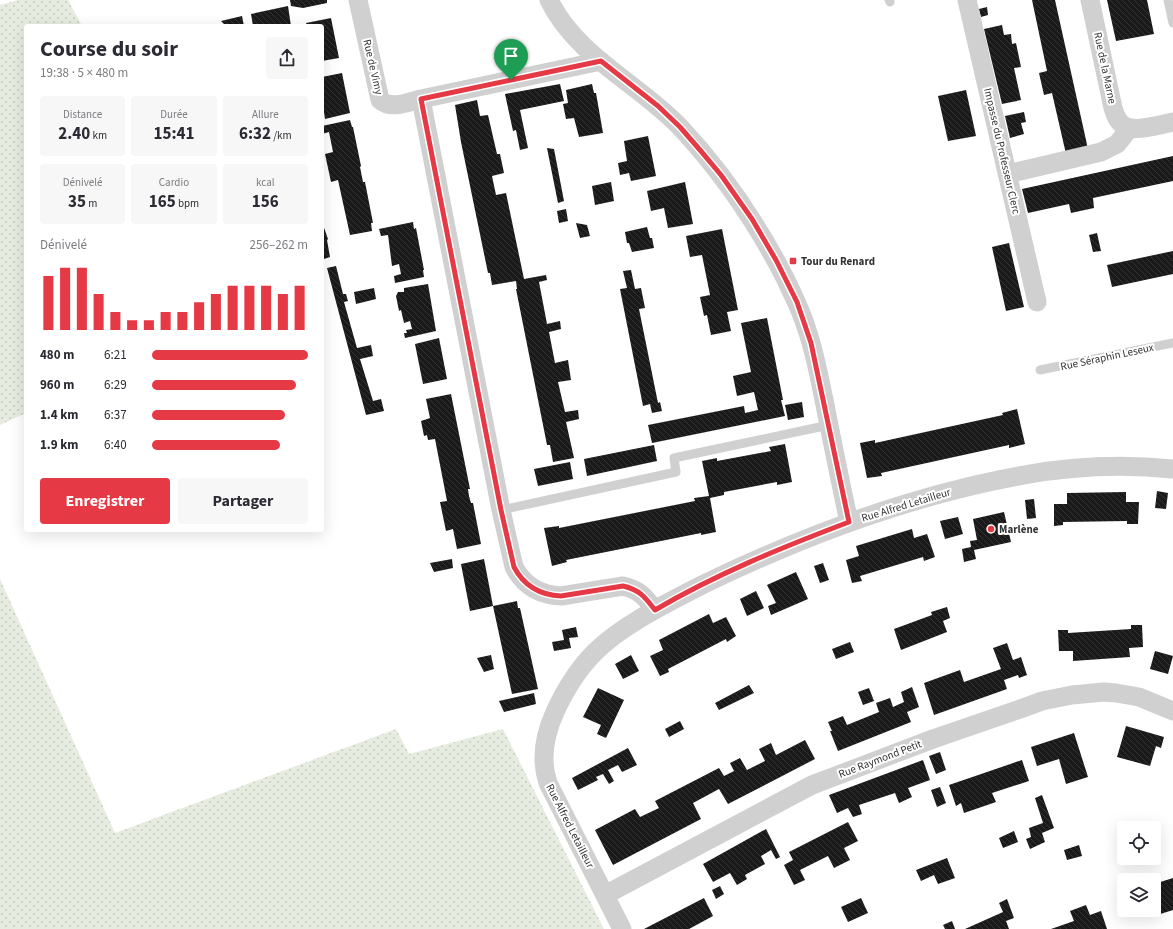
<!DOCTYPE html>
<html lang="fr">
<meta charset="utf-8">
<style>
:root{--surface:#fff;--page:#f7f7f7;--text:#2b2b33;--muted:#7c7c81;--accent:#e63946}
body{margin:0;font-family:"Source Sans 3",sans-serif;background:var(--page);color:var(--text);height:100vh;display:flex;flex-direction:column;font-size:15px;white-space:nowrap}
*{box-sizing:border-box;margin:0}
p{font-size:13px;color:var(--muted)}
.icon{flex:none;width:22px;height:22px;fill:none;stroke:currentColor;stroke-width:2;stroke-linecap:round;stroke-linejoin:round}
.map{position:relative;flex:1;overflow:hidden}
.panel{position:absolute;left:24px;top:24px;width:300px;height:508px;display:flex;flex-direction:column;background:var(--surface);border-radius:4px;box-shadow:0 4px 16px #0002}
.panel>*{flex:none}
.fabs{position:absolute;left:1117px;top:821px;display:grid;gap:8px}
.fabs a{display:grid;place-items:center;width:44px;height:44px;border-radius:4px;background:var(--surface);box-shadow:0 4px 16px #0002;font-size:20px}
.pin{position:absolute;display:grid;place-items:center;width:34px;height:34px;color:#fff;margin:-41px -17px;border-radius:50% 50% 50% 0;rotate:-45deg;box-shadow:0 0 4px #0007}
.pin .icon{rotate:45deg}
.round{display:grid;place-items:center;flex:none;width:42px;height:42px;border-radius:4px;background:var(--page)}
.headline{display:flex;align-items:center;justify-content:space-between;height:68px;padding:0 16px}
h1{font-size:22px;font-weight:700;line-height:30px}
.stats{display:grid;grid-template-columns:repeat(3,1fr);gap:6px;height:68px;padding:4px 16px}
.stats div{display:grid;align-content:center;border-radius:4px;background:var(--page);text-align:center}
.stats b{font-size:17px;font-weight:700}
.stats small{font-size:11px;font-weight:400}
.stats p{font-size:11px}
.chart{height:112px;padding:8px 16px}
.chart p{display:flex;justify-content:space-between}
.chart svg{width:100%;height:72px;margin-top:4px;stroke:var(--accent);stroke-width:6}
.cta{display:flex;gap:8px;margin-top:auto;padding:8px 16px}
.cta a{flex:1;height:46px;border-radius:4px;background:var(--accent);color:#fff;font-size:16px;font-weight:700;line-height:46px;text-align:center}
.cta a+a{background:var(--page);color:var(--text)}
ul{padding:0 16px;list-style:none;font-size:13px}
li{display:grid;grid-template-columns:64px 48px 1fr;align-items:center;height:30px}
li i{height:10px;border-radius:5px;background:var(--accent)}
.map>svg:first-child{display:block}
</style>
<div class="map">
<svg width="1173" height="929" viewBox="0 0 1173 929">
<defs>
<pattern id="grass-dots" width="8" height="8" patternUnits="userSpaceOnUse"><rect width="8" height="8" fill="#e6ecdf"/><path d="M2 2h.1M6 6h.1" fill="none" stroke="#c6cbc0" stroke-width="1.8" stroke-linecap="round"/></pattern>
<pattern id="building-back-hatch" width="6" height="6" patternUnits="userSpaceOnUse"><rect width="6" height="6" fill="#1a1a1a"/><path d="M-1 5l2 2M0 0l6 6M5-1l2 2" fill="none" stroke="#333"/></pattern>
</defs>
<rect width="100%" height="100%" fill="#fff"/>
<path fill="url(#grass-dots)" d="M18,0H68L82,26H26V413L0,425V5Z
M0,579L115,833L396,729L409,754L503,729L604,929H0Z"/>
<path fill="url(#building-back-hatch)" d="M290,0H327V3L303,8L291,6Z
M1032,0H1055L1088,149L1066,154L1052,93L1044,95L1039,73L1047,71Z
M1107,0H1147L1154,34L1116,41Z
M288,6L291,26H259V25L253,26L251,14Z
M987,7L988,15L981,17L979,9Z
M242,16L244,26H226L221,21Z
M331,18L339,58L322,61V26H307L306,23Z
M1002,25L1004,35L1011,34L1012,44L1016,43L1021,67L1014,68L1021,100L1002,104L984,29Z
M342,73L350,113L325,119L324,112L322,113V77Z
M560,84L564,101L520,110L528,148L520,150L516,130L513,131L505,94Z
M592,84L594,93H596L603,133L579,137L574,118L566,119L563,104L568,103L566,90Z
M966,90L976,136L948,141L938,96Z
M477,100L480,116L488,115L497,154H500L504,173L492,176L496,195L506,193L524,279L546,275L547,280L539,282L547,324L560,321L561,329L549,332L555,363L568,360L571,380L558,382L565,412L578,410L579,419L566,422L574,458L553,462L550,445H547L516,289H517L516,281L492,285L490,273H488L461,142L455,105Z
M1024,112L1026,122L1021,123L1024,134L1010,138L1005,116Z
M350,120L352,127H353L361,166L360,167L363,182H365L373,223H371L372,231L350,235L338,180L331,182L325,154L333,152L329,132L322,134V126Z
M648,136L656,176L631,181L629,173L620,175L618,163L627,161L624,141Z
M547,148L554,149L564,201L558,203Z
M1173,156V181L1093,198L1094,208L1071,213L1069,204L1028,213L1022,189Z
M611,182L614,201L595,205L592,186Z
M685,182L693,224L668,228L664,208L651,211L647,191Z
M566,209L568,221L559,223L557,211Z
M322,222L328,239L327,240L330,257L324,259L322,254Z
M413,222L414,229L416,228L424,270H423L424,277L395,283L394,276L401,274L399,264L392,266L388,235L381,236L379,229Z
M576,223L587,225L590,236L580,238Z
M647,227L650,238H652L654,248L632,252L629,243H627L625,232Z
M722,229L738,310L727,312L731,331L711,335L707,315L704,316L700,297L710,295L702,255L690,257L686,236Z
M1097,233L1101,251L1093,252L1089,235Z
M1009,243L1024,307L1006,311L992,247Z
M1173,251V274L1112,287L1107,265Z
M336,266L343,294H346L348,301L344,302L357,348L371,345L373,356L360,359L373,401L381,399L384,411L366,415L327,268Z
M631,270L635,289L641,288L645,308L639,309L658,403L660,402L662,411L652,413L650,404L643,406L620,289L627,288L623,271Z
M428,284L436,331L405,338L404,333H407L406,330L412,329L410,321L404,323L401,310L399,311L396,296L398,292H404V288Z
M374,288L376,299L356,304L354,292Z
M767,318L783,400H781L785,416L652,443L648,425L744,406L745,413L758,410L754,392L737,396L733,376L751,372L741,323Z
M439,338L447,379L423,384L415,344Z
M451,394L470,489H468L469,496L471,503H473L481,544L457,549L453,529L446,531L440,502L447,501L435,439L428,440L427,435L424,436L421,421L430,418L426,399Z
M802,402L804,417L788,420L785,405Z
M1017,409L1025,444L1009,448V445L881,473L882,476L867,478L860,443L875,440V443L1003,415L1002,413Z
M785,444L792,482L777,485V482L724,492V495L710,498L716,532L701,535V533L566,560L567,562L552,566L544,528L559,526V528L695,501L694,498L709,496L702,461L717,458V461L771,451L769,447Z
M654,445L657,461L587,476L584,459Z
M570,462L573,479L538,486L534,469Z
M1157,491L1168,493L1166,509L1155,508Z
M1126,492V502H1139L1138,524H1127V521L1063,522V525L1054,526V504H1067V493Z
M1034,499L1036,518L1027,519L1025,500Z
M1004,512L1011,542L974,550L976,559L964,562L962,549L971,547L970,541L977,540L973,519Z
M958,517L963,534L945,539L940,521Z
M912,529L914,538L927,534L935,557L924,561L923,557L860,576L862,581L852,583L846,560L859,556L856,546Z
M452,559L453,568L434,572L430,563Z
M484,559L493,606L517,601L518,608H520L538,689L512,694L493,606L470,611L461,564Z
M823,563L829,580L820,583L814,566Z
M796,572L808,599L771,615L768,606L776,603L767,585Z
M756,591L764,608L747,616L740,599Z
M947,607L950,618L943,621L947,632L901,650L894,629L932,615L931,612Z
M709,614L713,623L726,617L736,636L727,642L726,639L668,669L669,672L660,676L650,656L663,650L659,640Z
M1131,625H1142L1143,647L1129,648L1130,657L1073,661V651H1059L1058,630H1068V633L1131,629Z
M576,627L578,637L569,638L571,648L554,651L552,642L564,640L562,630Z
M850,642L854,652L836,659L832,649Z
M1007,643L1013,660L1021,657L1027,675L1019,678L1018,675L1004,680L1007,689L934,715L924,683L960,670L964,682L1001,669L993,648Z
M1155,651L1173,656L1168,674L1150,669Z
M491,655L494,669L484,672L477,658Z
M631,655L639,671L623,679L615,664Z
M749,685L754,693L719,710L715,703Z
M912,687L919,707L907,712L911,722L838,751L830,731H832L828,722L843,716L847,725L879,712L876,703L890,698L893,707L904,702L901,692Z
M598,688L624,700L606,738L597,734L601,725L583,717Z
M869,688L874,701L863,705L858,692Z
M534,693L536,704L504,712L499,701Z
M680,721L684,729L669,737L665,729Z
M1126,726L1164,737L1161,748L1156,746L1150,766L1117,757Z
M1074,733L1088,777L1066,784L1059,759L1037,766L1031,747Z
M805,740L815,759L728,804L719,789L693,803L701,819L613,865L595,830L635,809L640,817L659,808L655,801L719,768L724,776L734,771L730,763L740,758L747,770L765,761L759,749L771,743L776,755Z
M628,748L637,765L622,772L618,765L608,770L614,781L609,784L603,774L596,777L598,780L578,790L572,778Z
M940,752L946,770L936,774L929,756Z
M923,760L930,780L908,788L912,797L899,803L895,793L859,805L862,814L853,817L848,808L837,813L829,795Z
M1022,760L1029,781L992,793L996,802L964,813L961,803L956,806L949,785Z
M940,787L946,803L937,807L931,790Z
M1042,795L1054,828L1042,833L1045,842L1030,849L1026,839L1031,837L1029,828L1043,823L1035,798Z
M848,822L858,841L844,848L850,860L834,868L828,856L800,870L805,880L794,885L784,865L793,860L789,852Z
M766,829L780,857L776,859L771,850L761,856L765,864L745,875L747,879L737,885L730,873L713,882L703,864Z
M1014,831L1018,842L1003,848L999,838Z
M1079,845L1082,856L1067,860L1064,850Z
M947,858L955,878L938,884L934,875L921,881L916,870Z
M1173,878V910L1154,916L1152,910H1154V905L1157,904L1154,895V884Z
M720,886L724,894L716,899L712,890Z
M704,898L713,916L689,929H644Z
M861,898L868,913L848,922L841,907Z
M1007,899L1014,918L1006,921L1009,929H965L1003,912L999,903Z
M1086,905L1090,915L1101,911L1107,929H1051L1074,921L1070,911Z
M952,921L955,929H945L943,925Z"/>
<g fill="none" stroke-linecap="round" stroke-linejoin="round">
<path stroke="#d0d0d0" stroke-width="9" d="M889,0L890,2
M1168,0L1173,23
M1040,370L1173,343
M501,510L676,472L674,458L829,425"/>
<path stroke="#d0d0d0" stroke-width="19" d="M358,0L380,100C391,110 408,102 421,99L501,510L514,567C524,586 540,595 561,596L623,586C640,590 645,597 655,610
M549,0C577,57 638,83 680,127C722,172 757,223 785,278C793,295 802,312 807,330C815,353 819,376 824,400C832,440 840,481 849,522
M967,0L1037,302
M1090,0L1113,108C1115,114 1117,121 1123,125C1134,133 1160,125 1173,122
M421,99L601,61
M1007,174L1101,152L1117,144L1130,128
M605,895L812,785L933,739L1023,708L1042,701L1072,695L1104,692L1116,693L1139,697L1173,711
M622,929L548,783C540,759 545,734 555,712C565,690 578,669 595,652C622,625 669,602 702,585C805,535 912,495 1024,475C1074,466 1123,464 1173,469"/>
</g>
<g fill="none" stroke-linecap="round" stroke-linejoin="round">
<defs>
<path id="route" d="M601,61L658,106L680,127L700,150L721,175L752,219L776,260L797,302L811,343L849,522C783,547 716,574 655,610C645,597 640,590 623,586L561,596C540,595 524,586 514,567L501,510L421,99Z"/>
</defs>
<use href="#route" stroke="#fff" stroke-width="8"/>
<use href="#route" stroke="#e63946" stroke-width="5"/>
</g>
<g fill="#e63946" stroke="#fff" stroke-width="1.5">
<rect x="789" y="257" width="8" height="8" rx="2"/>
<circle cx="991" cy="529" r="4"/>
</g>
<g text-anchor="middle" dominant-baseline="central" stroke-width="4" stroke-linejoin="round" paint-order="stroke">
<g font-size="11" fill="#333" stroke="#fff">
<text transform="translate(373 67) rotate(77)">Rue de Vimy</text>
<text transform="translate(1105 68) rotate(78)">Rue de la Marne</text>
<text transform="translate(1002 151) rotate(77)">Impasse du Professeur Clerc</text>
<text transform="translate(1107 357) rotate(-12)">Rue Séraphin Leseux</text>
<text transform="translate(906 505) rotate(-17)">Rue Alfred Letailleur</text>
<text transform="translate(880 759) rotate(-21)">Rue Raymond Petit</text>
<text transform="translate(570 826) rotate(63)">Rue Alfred Letailleur</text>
</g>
<g font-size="11" font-weight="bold" fill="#333" stroke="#fff" text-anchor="start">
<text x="801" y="261">Tour du Renard</text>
<text x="999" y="529">Marlène</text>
</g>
</g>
</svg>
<div class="fabs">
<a><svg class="icon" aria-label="locate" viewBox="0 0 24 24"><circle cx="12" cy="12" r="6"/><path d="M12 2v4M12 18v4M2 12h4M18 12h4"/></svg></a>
<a><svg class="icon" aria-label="layers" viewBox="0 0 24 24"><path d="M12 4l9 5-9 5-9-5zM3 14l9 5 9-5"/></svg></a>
</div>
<div class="pin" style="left:511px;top:80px;background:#1e9e55"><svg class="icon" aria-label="arrive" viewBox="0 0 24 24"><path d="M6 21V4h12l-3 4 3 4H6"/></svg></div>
<section class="panel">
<div class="headline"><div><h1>Course du soir</h1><p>19:38 · 5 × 480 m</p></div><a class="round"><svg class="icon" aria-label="share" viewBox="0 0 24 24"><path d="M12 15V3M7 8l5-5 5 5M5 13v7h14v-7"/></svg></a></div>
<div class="stats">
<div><p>Distance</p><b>2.40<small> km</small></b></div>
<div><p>Durée</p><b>15:41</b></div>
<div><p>Allure</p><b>6:32<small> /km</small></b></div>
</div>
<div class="stats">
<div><p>Dénivelé</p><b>35<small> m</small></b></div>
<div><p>Cardio</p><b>165<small> bpm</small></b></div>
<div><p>kcal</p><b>156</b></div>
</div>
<div class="chart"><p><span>Dénivelé</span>256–262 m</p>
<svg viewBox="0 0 160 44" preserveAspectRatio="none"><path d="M5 44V11M15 44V6M25 44V6M35 44V22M45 44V33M55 44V38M65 44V38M75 44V33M85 44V33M95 44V27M105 44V22M115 44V17M125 44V17M135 44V17M145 44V22M155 44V17"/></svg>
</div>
<ul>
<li><b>480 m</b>6:21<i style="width:100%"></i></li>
<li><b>960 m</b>6:29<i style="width:92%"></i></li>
<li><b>1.4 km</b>6:37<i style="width:85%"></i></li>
<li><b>1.9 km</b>6:40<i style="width:82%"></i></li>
</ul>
<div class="cta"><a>Enregistrer</a><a>Partager</a></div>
</section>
</div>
